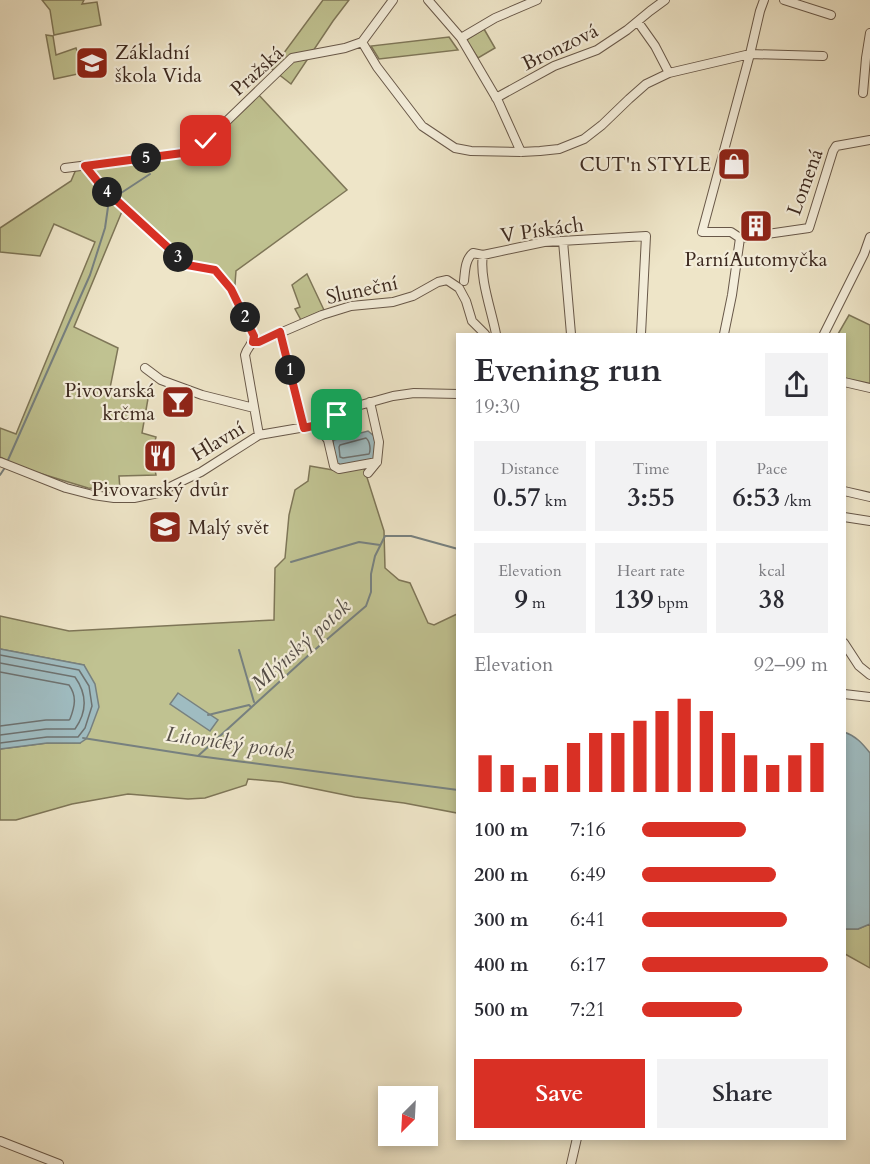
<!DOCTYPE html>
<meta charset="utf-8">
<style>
:root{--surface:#fff;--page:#f2f2f3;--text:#2b2b33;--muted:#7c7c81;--accent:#d93025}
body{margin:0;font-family:Cardo,serif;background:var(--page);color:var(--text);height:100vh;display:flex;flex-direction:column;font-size:22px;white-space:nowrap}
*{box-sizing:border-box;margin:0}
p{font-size:20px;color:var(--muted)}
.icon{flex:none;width:33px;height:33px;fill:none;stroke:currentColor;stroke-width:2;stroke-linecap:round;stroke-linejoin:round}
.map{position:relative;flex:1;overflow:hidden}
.drawer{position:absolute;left:456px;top:333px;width:390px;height:807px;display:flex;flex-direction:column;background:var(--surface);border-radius:0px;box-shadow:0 3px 9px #0003}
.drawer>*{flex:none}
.needle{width:39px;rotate:204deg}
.fabs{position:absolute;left:378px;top:1086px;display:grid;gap:12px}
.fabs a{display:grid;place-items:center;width:60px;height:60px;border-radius:0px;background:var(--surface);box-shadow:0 3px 9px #0003;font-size:30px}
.pin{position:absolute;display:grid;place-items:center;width:51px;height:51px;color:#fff;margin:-26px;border-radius:12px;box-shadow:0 3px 9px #0006}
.km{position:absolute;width:30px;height:30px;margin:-15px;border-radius:50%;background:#222;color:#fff;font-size:16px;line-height:30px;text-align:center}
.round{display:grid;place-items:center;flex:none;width:63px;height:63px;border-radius:0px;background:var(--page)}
.overview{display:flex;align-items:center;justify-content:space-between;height:102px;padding:0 18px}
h1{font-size:33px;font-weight:600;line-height:45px}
.stats{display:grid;grid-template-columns:repeat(3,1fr);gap:9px;height:102px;padding:6px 18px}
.stats div{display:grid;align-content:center;border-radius:0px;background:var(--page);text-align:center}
.stats b{font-size:26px;font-weight:600}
.stats small{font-size:16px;font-weight:400}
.stats p{font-size:16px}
.chart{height:168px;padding:12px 18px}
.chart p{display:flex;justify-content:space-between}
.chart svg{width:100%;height:108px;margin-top:6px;stroke:var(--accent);stroke-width:6}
.button{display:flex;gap:12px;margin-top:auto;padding:12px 18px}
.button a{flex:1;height:69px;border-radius:0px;background:var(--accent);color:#fff;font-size:24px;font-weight:600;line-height:69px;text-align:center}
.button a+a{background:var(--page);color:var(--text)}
ul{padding:0 18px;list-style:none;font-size:20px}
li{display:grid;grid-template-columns:96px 72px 1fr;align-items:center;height:45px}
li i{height:15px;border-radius:8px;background:var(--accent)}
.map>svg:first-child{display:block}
</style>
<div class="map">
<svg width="870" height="1164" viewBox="0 0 870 1164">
<rect width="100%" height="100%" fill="#eee5c8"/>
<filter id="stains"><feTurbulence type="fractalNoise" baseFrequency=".00333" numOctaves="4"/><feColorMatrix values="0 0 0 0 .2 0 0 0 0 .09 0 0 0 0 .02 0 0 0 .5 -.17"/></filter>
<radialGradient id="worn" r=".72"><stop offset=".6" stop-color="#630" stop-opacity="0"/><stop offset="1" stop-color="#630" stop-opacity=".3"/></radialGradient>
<path fill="#c0c291" stroke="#7e7658" stroke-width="1.5" d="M42,0H84L82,4L97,2L101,25L54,35L50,10Z
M323,0H349L333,21L291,84L272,69Z
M484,29L495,48L478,58L466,40Z
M46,35L53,36L56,55L76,48L79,57L78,74L54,79Z
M449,37L458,50L379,59L371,46Z
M257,93L347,190L236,271L234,297L215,272L184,268L123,209L74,327L118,348L110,388L149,393L142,433L156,437L152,454L156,475L119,476L120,490L88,488L19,467L0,457V428L16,434L95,242L54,224L40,256L0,252V228L71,181L77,167L190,152Z
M307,274L324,310L301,320L295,309L300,307L292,285Z
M849,315L870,325V385L845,379L844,334H838Z
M310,466L333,470L364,468L384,531L385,568L399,580L410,583L428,623L434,625L457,614V813L404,803L355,797L281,782L248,779L246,785L205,798L188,799L128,794L72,804L16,820H0V749L47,743H80L84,665L0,649V616L69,631L274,620L275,568L285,558L289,515L295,490L308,481Z
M870,924V968L845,954L844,929H858Z"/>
<path fill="#9fbcc1" stroke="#778180" stroke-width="1.5" d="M368,431L374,436L376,451L375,457L371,460L339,465L335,462L332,444L334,440Z
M0,649L84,665L95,684L99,707L90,731L86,739L80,743H47L0,749Z
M178,693L218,720L210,731L170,704Z
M844,732C856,736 862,743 870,753V924L858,929H845Z"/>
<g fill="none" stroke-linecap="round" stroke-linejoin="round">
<path stroke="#6e7270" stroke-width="1.5" d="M366,438C370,441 371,450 369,454L343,458L340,457L339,447L340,445Z
M0,655L79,670L89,686L92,706L85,728L78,737H47L0,743
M0,663L75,677C87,694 87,712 75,729H46L0,735
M0,672L69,685C77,696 75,706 70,719L69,720H46L0,726"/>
<path stroke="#778180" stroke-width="2" d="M118,195L150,174
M8,460L90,275L105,228L108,207
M0,475L4,469
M291,562L359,542L380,545
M239,650L254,702
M208,715L249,705L251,707
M83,738L198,756L458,790
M198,756L311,653L366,606L371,592V574L375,556L385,536H411L458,549"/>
<defs>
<path id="minor" d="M428,0L461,38L498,101L521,152
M764,0L760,11L750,54L702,232H731L740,238L809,228L833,151L836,146L870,140
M784,0L831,15
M638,22L655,46L669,73
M461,38L495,18L537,0
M362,42L377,67L422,126L455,148L471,151L521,152L540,151L559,149L584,139L602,125L629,99L646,84L669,73L750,54L823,56
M863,93L866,58L870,33
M496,98L554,66L597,50L627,30L650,11L665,0
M85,166L102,187L187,265L215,270L231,289L254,336C253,345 247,347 245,355L259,435
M65,168L190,152L206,141L292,58L345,48L362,42L393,0
M563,241L571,334
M483,255C479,277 492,312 496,334
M464,281C465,272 465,259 473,253L483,255L544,242L646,236L641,334
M280,332L304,428
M724,334L732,295L740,238
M824,334L864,254L870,237
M253,342H259L322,315L351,306L393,302L413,296L438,282L447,280L459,288L466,301L472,321L485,334
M145,368L161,380L202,395L254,408
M844,382L870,388
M317,425L328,440L334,466L339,469L377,462
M0,462L66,488L93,495L114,498H134L158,493L176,484L201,472L259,435L317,425L357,406L393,396L414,393L458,394
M368,473L377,462L379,442L370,402
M844,491L870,497
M844,517L870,521
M844,643L859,666L870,675
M844,694L870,697
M0,1141L59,1164
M571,1164L577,1138"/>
</defs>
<use href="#minor" stroke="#685849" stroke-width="10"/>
<use href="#minor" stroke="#f4eedb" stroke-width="8"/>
</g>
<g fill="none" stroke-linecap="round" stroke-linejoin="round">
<defs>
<path id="route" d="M206,141L190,152L85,166L102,187L187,265L215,270L231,289L254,336L253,342H259L280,332L304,428L317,425L337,415"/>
</defs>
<use href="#route" stroke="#fff" stroke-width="12"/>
<use href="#route" stroke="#d93025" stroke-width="8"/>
</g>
<defs>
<symbol id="school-square" viewBox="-11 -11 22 22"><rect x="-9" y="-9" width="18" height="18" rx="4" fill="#8f2418" stroke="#f4eedb"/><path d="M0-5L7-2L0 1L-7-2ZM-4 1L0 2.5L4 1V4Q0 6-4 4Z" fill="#fff"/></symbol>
<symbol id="shop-square" viewBox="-11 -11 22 22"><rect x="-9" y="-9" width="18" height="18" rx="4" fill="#8f2418" stroke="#f4eedb"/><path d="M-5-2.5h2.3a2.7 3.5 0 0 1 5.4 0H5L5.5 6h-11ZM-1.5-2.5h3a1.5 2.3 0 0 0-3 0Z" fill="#fff"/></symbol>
<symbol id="building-square" viewBox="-11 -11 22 22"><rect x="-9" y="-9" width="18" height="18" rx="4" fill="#8f2418" stroke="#f4eedb"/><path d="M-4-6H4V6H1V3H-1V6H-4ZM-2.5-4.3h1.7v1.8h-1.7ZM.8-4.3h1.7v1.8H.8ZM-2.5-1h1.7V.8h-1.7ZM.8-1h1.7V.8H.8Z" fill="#fff"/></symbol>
<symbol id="bar-square" viewBox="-11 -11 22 22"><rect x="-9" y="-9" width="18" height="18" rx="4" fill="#8f2418" stroke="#f4eedb"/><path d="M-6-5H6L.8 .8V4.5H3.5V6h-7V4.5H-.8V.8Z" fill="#fff"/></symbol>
<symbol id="restaurant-square" viewBox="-11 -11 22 22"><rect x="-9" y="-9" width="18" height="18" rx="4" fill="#8f2418" stroke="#f4eedb"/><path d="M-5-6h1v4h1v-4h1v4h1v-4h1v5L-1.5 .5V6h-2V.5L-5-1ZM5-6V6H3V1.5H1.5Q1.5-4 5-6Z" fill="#fff"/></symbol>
</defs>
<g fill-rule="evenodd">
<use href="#school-square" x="73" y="44" width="38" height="38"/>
<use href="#shop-square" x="715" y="145" width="38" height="38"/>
<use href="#building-square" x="737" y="207" width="38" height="38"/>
<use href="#bar-square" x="159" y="383" width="38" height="38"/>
<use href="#restaurant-square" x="141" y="437" width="38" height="38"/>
<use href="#school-square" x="146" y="508" width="38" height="38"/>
</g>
<g text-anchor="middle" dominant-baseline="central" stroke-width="4.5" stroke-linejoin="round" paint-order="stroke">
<g font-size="20" fill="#3c291f" stroke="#f4eedb">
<text transform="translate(560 47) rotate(-26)">Bronzová</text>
<text transform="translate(257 71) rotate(-42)">Pražská</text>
<text transform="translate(805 182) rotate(-70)">Lomená</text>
<text transform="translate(542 230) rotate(-8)">V Pískách</text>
<text transform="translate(362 290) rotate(-12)">Sluneční</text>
<text transform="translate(218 441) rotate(-31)">Hlavní</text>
</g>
<g font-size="20" fill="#3c291f" stroke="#f4eedb" text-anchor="start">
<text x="115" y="52">Základní<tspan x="115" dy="23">škola Vida</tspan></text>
<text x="711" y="164" text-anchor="end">CUT'n STYLE</text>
<text x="756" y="259" text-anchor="middle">ParníAutomyčka</text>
<text x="155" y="390" text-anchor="end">Pivovarská<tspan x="155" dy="23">krčma</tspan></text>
<text x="160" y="489" text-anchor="middle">Pivovarský dvůr</text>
<text x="188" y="527">Malý svět</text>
</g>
<g font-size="21" font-style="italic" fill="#554e48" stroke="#f4eedb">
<text transform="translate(301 645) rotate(-42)">Mlýnský potok</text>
<text transform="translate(230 743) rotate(8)">Litovický potok</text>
</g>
</g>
<rect width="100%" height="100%" filter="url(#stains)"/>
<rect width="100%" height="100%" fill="url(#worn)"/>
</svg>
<div class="fabs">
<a><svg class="needle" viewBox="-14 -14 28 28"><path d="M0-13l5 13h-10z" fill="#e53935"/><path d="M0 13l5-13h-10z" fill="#7c7c81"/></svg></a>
</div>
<div class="pin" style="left:337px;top:415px;background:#1e9e55"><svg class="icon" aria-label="arrive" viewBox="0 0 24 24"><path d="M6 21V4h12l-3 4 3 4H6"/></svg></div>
<div class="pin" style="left:206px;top:141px;background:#d93025"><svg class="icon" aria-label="check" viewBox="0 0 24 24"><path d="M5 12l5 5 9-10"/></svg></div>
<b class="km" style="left:290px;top:370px">1</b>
<b class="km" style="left:245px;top:317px">2</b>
<b class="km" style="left:178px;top:257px">3</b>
<b class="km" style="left:107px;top:192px">4</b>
<b class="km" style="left:146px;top:158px">5</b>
<section class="drawer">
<div class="overview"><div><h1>Evening run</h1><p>19:30</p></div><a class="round"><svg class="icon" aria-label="share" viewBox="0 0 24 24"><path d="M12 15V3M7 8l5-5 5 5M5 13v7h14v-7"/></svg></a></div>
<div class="stats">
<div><p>Distance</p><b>0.57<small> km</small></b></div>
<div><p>Time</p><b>3:55</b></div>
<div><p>Pace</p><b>6:53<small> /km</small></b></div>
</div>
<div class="stats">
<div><p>Elevation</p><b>9<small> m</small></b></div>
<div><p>Heart rate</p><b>139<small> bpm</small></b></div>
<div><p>kcal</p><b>38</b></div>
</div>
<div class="chart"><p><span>Elevation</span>92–99 m</p>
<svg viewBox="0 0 160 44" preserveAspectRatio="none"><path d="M5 44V29M15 44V33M25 44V38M35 44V33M45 44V24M55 44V20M65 44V20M75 44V15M85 44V11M95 44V6M105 44V11M115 44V20M125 44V29M135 44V33M145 44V29M155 44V24"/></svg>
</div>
<ul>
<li><b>100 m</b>7:16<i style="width:56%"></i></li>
<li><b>200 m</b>6:49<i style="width:72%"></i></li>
<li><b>300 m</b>6:41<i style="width:78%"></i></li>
<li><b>400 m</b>6:17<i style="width:100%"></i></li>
<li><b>500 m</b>7:21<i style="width:54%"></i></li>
</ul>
<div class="button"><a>Save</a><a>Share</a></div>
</section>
</div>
